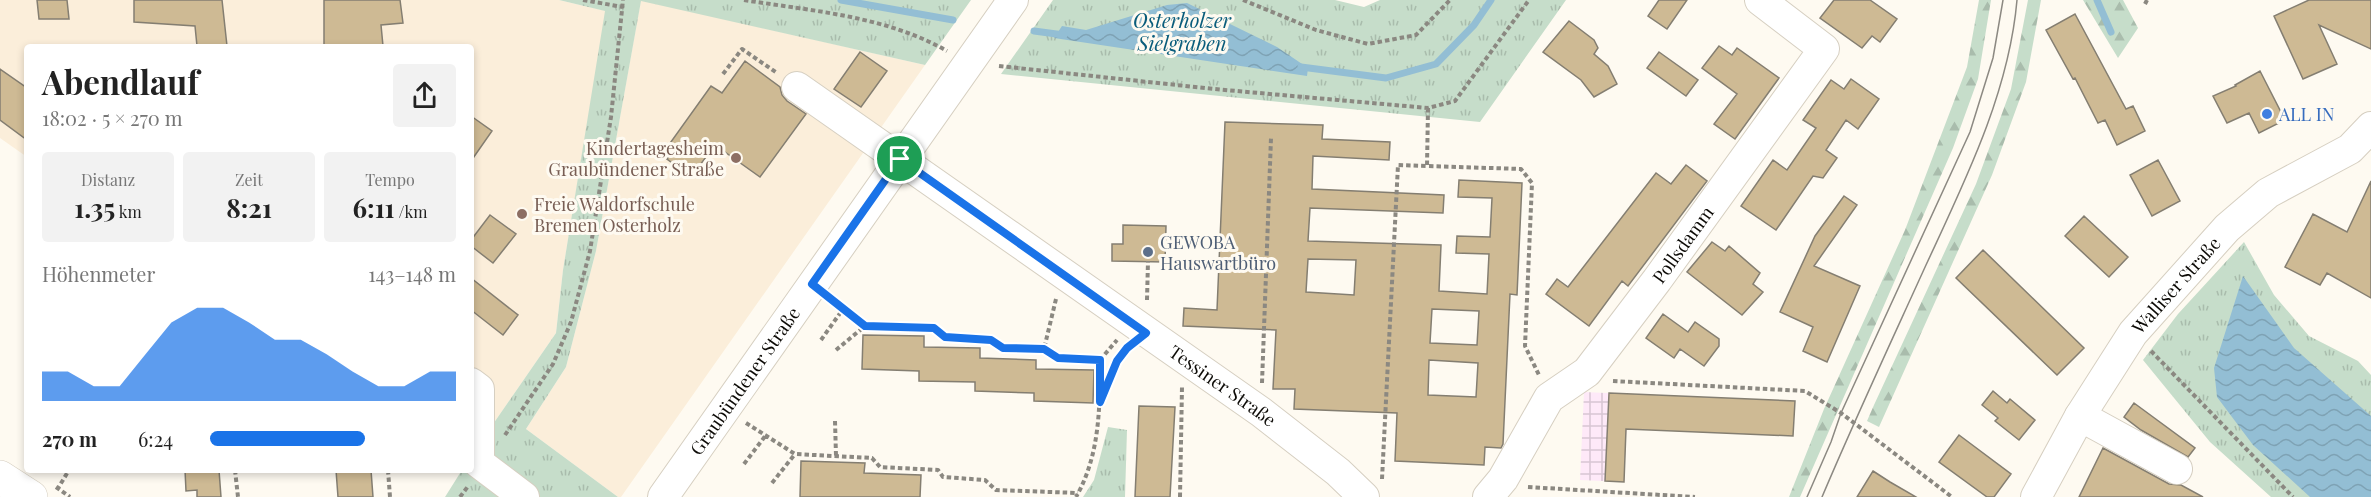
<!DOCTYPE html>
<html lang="de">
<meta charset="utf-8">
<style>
:root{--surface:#fff;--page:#f2f2f2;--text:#222;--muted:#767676;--accent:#1a73e8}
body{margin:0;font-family:"Playfair Display",serif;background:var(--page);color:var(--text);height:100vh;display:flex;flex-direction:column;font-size:22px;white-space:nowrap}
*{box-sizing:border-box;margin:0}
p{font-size:20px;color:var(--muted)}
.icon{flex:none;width:33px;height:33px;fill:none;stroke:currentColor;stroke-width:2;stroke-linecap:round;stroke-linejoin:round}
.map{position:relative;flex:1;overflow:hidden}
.drawer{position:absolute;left:24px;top:44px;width:450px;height:429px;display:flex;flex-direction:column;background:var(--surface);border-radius:6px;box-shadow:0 3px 9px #0003}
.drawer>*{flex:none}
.pin{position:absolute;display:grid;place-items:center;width:51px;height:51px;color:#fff;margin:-26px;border:3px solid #fff;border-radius:50%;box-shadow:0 2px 6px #0007}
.round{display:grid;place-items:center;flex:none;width:63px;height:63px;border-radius:6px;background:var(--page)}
.headline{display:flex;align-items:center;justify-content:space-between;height:102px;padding:0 18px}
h1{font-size:33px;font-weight:700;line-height:45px}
.stats{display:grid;grid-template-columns:repeat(3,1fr);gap:9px;height:102px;padding:6px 18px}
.stats div{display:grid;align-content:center;border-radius:6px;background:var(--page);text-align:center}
.stats b{font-size:26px;font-weight:700}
.stats small{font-size:16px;font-weight:400}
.stats p{font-size:16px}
.chart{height:168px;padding:12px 18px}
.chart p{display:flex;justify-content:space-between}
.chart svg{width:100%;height:108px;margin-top:6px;fill:var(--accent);opacity:.7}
ul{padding:0 18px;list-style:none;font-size:20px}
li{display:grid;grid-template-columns:96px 72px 1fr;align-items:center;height:45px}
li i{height:15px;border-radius:8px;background:var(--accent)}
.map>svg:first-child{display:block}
</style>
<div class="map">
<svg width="2371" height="497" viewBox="0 0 2371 497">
<defs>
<pattern id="industrial-grid" width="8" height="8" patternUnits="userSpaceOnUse" patternTransform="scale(1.5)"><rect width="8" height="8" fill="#fee9f8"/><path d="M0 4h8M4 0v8" fill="none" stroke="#d8c6d3"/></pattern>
<pattern id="forest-firs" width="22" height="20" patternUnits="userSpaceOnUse" patternTransform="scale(1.5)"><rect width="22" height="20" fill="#c6ddca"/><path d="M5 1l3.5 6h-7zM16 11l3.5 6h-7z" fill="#a9bcac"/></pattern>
<pattern id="park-tufts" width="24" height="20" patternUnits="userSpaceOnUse" patternTransform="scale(1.5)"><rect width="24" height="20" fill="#c6ddca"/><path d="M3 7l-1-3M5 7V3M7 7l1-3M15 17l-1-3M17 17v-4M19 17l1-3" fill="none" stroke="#a9bcac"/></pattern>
<pattern id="water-waves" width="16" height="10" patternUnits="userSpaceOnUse" patternTransform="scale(1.5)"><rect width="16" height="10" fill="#93bed4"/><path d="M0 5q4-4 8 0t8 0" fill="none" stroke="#7ea2b4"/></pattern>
</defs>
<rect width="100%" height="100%" fill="#fefaf1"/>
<path fill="url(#industrial-grid)" d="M1584,392L1628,394L1624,482L1580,480Z"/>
<path fill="#fbeeda" d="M0,0H559L606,11L563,270L556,333L471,456V46H27V157L0,138Z
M641,0L925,65L621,497H618L526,429L566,367L596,251Z"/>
<path fill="url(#forest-firs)" d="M1979,0H1991L1978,79L1953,148L1800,497H1789L1824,409L1905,230L1967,67Z
M2028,0H2041L2026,82L1992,175L1879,427L1867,421L1874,405L1976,184L2011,89Z
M2083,0H2123L2138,28L2118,58Z"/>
<path fill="url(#park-tufts)" d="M559,0H971L925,65L641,1L596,251L566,367L526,429L618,497H445L462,470H471V456L556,333L563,270L605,11Z
M1053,0H1335L1364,7L1380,0H1566L1480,122L1001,74Z
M2244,242L2274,295L2309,336L2358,361L2371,375V497H2271L2210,442L2143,360L2178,314Z
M1108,427L1127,430L1125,497H1083L1094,480Z"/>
<path fill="url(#water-waves)" d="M1187,3L1277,47L1308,68L1307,76L1054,38L1062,26L1086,30L1167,5Z
M2243,276L2294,348L2371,416V497H2310L2253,445L2217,397L2214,368Z"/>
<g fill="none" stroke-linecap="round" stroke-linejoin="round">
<path stroke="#93bed4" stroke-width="7" d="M841,0L953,20
M2097,0L2111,32
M1034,31L1064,35
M1301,67L1386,78L1436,64L1474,25L1491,0"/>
</g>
<path fill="#ceba94" stroke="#847e71" stroke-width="1.5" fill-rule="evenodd" d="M37,0H67L69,19H39Z
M134,0H222L227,46H197L195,26L134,22Z
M324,0H400L403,23L381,25L383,46H324Z
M1659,0H1687L1667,29L1648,16Z
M1834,0H1870L1897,19L1880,42L1872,36L1862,48L1820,18Z
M2309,0H2371V49L2319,25L2337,64L2303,79L2274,16Z
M2075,14L2126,109L2133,106L2145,131L2117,145L2105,120L2098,123L2075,78L2073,79L2046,30Z
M1569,21L1594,40L1598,48L1594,54L1608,66L1617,84L1594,97L1581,80L1543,52Z
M1719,46L1732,55L1737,48L1779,78L1735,139L1714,124L1737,94L1702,68Z
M860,52L887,71L861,107L834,89Z
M1659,52L1698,80L1686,96L1647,68Z
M745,61L780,87L782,95L787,101L806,114L760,177L715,145L691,177L667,159L674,150L668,146L711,86L722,93Z
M0,69L27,88V140L0,120Z
M2260,71L2285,120L2259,133L2249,113L2227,123L2213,96L2236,86L2235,85Z
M1851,79L1879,99L1858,129L1846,120L1826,150L1837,158L1823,178L1813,176L1776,230L1741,206L1773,160L1787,170L1816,128L1803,120L1831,80L1844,89Z
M471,116L492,131L471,161Z
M1225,122L1323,125L1322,139L1390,142L1389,160L1313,156L1312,189L1444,195L1443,213L1310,208L1308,241L1441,245L1439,291L1487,294L1489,254L1456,253L1457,236L1490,237L1492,198L1458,197L1459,180L1522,183L1517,295L1510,294L1503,444L1501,448L1485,447L1484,465L1395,461L1397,413L1294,409L1295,389H1273L1276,330L1183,326L1184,308L1217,310ZM1308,259L1356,260L1354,295L1306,292ZM1432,309L1479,311L1477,345L1430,343ZM1429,360L1478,363L1476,397L1428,395Z
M2158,160L2180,201L2152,216L2130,175Z
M1686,165L1707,181L1628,286L1622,281L1589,326L1546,294L1557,279L1568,287L1656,173L1671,184Z
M2371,181V298L2327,273L2320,285L2285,267L2313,214L2347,232Z
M1844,196L1857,205L1814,266L1860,286L1827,362L1803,351L1813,327L1780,312L1815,236Z
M490,215L516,234L493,263L471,246V240Z
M2084,216L2128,257L2109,277L2065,236Z
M1123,225L1166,226L1165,262L1112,261V244H1123Z
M1712,242L1725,251L1729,246L1760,273L1753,284L1763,292L1742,315L1687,272Z
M1983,250L2084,348L2057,375L1956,278Z
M471,278L518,315L503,335L471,310Z
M1663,314L1688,332L1695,322L1719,339V346L1704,366L1680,349L1674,358L1646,338Z
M863,335L924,336V347L980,348V358L1036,360V369L1094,370L1093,403L1034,401V393L975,391V382L919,381V371L862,369Z
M1993,391L2007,403L2010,399L2035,420L2019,440L1995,421L1998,418L1982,405Z
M1609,393L1795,401L1793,436L1626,429L1624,482L1605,481Z
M2134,403L2195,448L2188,457L2141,430L2124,417Z
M1139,406L1175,407L1170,497H1135Z
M1959,435L2011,474L1994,497H1987L1939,462Z
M2103,448L2169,484L2181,485L2203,497H2079Z
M801,461L865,463L864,473L921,475L920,497H800Z
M185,470H219L221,497H197V490L186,491Z
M336,470H371L373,497H338Z
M1873,471L1890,482L1916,497H1857Z"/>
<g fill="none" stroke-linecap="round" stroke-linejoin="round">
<defs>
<g id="minor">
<path id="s1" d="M797,87L1261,412L1338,472L1364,497"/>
<path d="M471,383L479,389V463L524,497"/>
<path d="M2080,416L2177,469"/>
<path id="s2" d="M663,497L1013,0"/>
<path id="s3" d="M1488,497L1503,479L1549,398L1587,372L1657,280L1824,49L1760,0"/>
<path id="s4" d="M2036,497L2080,416L2133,333L2227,228L2268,193L2350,149L2371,127"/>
</g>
<path id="major" d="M0,477L31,497"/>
</defs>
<use href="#minor" stroke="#d6cfc1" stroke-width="32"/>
<use href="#major" stroke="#d6cfc1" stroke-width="34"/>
<path stroke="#8b8881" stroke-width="4" stroke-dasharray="4.5 3" stroke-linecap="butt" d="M583,0L623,7
M744,0C812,11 886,16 947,51
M1243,0L1316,30L1368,44L1416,35L1450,0
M2145,4L2147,0
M999,66L1214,89L1428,108L1455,101L1529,0
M723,74L742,49L777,73
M1428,108L1427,166L1521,169L1532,183L1525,346L1539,375
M1056,299L1044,349L1058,358L1100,360C1100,407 1100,455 1076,497
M832,300L865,326L934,328L945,337L991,340L1003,348L1044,349
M1147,300L1148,261
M821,340L843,309
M836,350L865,326
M2151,351L2293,497
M1100,360L1117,340
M1613,381L1805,391L1841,413L1952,497
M1262,383L1271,138
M1101,398L1117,361L1128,347
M835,421L836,456
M746,423L795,454L872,458L880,467L938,470L943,477L985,480L996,490L1078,493
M505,435L553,364L571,322L590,251L611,117L623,0
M744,464L766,435
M235,470L238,497
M388,470L390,497
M1382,479L1398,165L1427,166
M772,483L795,454
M56,487L70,497
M1528,487L1695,497
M57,490L69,470
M460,497L469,485
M1180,497L1182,387"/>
<use href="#minor" stroke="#fff" stroke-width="30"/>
<use href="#major" stroke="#fff" stroke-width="33"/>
<path stroke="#8c8982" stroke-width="1.5" d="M1807,497L1831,442L1841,413L1970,132L1993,58L2003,0
M1822,497C1855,419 1891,342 1926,265C1965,181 2009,93 2017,0"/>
</g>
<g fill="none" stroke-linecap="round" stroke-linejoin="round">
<defs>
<path id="route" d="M900,159L1146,333L1127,348L1117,361L1100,402V360L1058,358L1044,349L1003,348L991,340L945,337L934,328L865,326L812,284Z"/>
</defs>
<use href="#route" stroke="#fff" stroke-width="12"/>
<use href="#route" stroke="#1a73e8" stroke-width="8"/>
</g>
<circle fill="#3f7fe0" stroke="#fefaf1" stroke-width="2" cx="2267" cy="114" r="6"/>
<g fill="#8d6e63" stroke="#fefaf1" stroke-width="2">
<circle cx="736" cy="158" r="6"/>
<circle cx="522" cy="214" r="6"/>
</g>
<circle fill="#5c6f8a" stroke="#fefaf1" stroke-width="2" cx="1148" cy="252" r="6"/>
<g text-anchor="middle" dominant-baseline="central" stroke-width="6" stroke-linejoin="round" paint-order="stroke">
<g font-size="18" fill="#366cbe" stroke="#fefaf1" text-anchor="start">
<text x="2279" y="114">ALL IN</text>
</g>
<g font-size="18" fill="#785e54" stroke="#fefaf1" text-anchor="end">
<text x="724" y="148">Kindertagesheim<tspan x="724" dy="21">Graubündener Straße</tspan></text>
<text x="534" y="204" text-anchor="start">Freie Waldorfschule<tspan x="534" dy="21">Bremen Osterholz</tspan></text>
</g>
<g font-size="18" fill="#4e5e75" stroke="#fefaf1" text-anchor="start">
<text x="1160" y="242">GEWOBA<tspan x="1160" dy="21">Hauswartbüro</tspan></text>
</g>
<g font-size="18" fill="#0d0b07" stroke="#fefaf1">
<text stroke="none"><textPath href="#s3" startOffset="322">Pollsdamm</textPath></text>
<text stroke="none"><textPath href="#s4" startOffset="255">Walliser Straße</textPath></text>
<text stroke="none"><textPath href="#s2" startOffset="142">Graubündener Straße</textPath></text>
<text stroke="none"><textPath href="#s1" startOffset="520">Tessiner Straße</textPath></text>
</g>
<g font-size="20" font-style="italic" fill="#095c7b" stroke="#fefaf1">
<text x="1182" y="19">Osterholzer<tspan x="1182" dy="23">Sielgraben</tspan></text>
</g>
</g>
</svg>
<div class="pin" style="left:900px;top:159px;background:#1e9e55"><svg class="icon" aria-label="arrive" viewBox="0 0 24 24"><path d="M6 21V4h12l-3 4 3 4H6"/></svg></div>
<section class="drawer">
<div class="headline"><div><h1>Abendlauf</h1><p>18:02 · 5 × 270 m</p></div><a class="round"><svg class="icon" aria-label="share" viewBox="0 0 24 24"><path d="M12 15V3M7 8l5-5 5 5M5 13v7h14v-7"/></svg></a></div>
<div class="stats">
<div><p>Distanz</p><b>1.35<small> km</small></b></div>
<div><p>Zeit</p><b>8:21</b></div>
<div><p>Tempo</p><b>6:11<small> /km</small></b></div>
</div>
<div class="chart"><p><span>Höhenmeter</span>143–148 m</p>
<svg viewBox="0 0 160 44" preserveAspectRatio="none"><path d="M0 44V32L10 32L20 38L30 38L40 25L50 12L60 6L70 6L80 12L90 19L100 19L110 25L120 32L130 38L140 38L150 32L160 32V44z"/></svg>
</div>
<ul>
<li><b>270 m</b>6:24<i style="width:63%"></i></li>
</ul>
</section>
</div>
